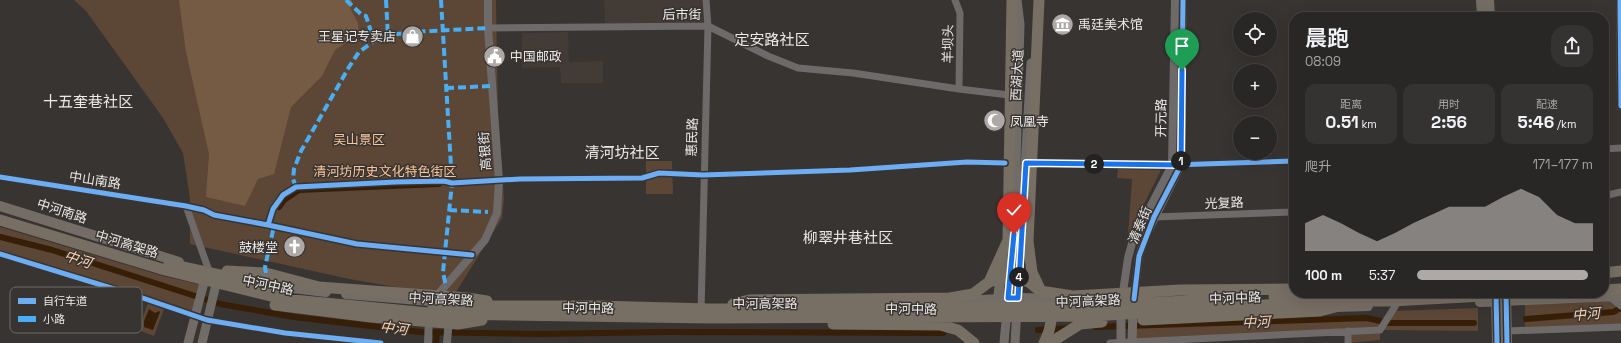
<!DOCTYPE html>
<html lang="zh">
<meta charset="utf-8">
<style>
:root{--surface:#292726;--page:#353332;--text:#f1f3f6;--muted:#a5a5a7;--line:#454443;--accent:#aca9a7}
body{margin:0;font-family:"Space Grotesk","Noto Sans SC",sans-serif;background:var(--page);color:var(--text);height:100vh;display:flex;flex-direction:column;font-size:15px;white-space:nowrap}
*{box-sizing:border-box;margin:0}
p{font-size:13px;color:var(--muted)}
.icon{flex:none;width:22px;height:22px;fill:none;stroke:currentColor;stroke-width:2;stroke-linecap:round;stroke-linejoin:round}
.map{position:relative;flex:1;overflow:hidden}
.drawer{position:absolute;left:1289px;top:12px;width:320px;height:286px;display:flex;flex-direction:column;background:var(--surface);border-radius:16px;box-shadow:0 4px 16px #0002,0 0 0 1px var(--line)}
.drawer>*{flex:none}
.fabs{position:absolute;left:1233px;top:12px;display:grid;gap:8px}
.fabs a{display:grid;place-items:center;width:44px;height:44px;border-radius:50%;background:var(--surface);box-shadow:0 4px 16px #0002,0 0 0 1px var(--line);font-size:20px}
.pin{position:absolute;display:grid;place-items:center;width:34px;height:34px;color:#fff;margin:-41px -17px;border-radius:50% 50% 50% 0;rotate:-45deg;box-shadow:0 0 4px #0007}
.pin .icon{rotate:45deg}
.km{position:absolute;width:20px;height:20px;margin:-10px;border-radius:50%;background:#222;color:#fff;font-size:11px;line-height:20px;text-align:center}
.round{display:grid;place-items:center;flex:none;width:42px;height:42px;border-radius:16px;background:var(--page)}
.headline{display:flex;align-items:center;justify-content:space-between;height:68px;padding:0 16px}
h1{font-size:22px;font-weight:600;line-height:30px}
.stats{display:grid;grid-template-columns:repeat(3,1fr);gap:6px;height:68px;padding:4px 16px}
.stats div{display:grid;align-content:center;border-radius:10px;background:var(--page);text-align:center}
.stats b{font-size:17px;font-weight:600}
.stats small{font-size:11px;font-weight:400}
.stats p{font-size:11px}
.chart{height:112px;padding:8px 16px}
.chart p{display:flex;justify-content:space-between}
.chart svg{width:100%;height:72px;margin-top:4px;fill:var(--accent);opacity:.7}
ul{padding:0 16px;list-style:none;font-size:13px}
li{display:grid;grid-template-columns:64px 48px 1fr;align-items:center;height:30px}
li i{height:10px;border-radius:5px;background:var(--accent)}
.map>svg:first-child{display:block}
</style>
<div class="map">
<svg width="1621" height="343" viewBox="0 0 1621 343">
<rect width="100%" height="100%" fill="#373432"/>
<path fill="#433b35" d="M604,0H702L704,23H605Z
M568,32L569,62L603,61V83H561L560,67L522,68V33Z"/>
<path fill="#5c4635" d="M74,0H496L498,117L504,199L502,218L453,297L349,279L190,244V199L183,153L163,118L86,11Z
M646,161H672L673,194H646Z
M1118,169L1161,170L1128,236L1132,179L1117,178Z
M0,227L163,276L202,285L197,295L52,247L0,234Z
M0,238L52,251L197,299L190,315L134,295L0,256Z
M1621,301V327L1525,330V305Z
M148,303L164,309L154,336L138,330Z
M1478,308V331L1380,330V340L1348,343V332L1132,342L1134,320L1367,318L1383,324L1392,311Z"/>
<path fill="#765b44" d="M179,0H352L350,8L358,23L359,34L335,50L322,76L291,107L274,174L258,179L245,206L206,197L209,154L186,52Z"/>
<path fill="#371e07" d="M149,309L155,313L159,311L160,312L153,330L144,327V321Z"/>
<g fill="none" stroke-linecap="round" stroke-linejoin="round">
<path stroke="#371e07" stroke-width="6" d="M279,207L284,200L299,190L439,184
M0,237L52,250L220,304L294,317L421,332L540,334L664,332L943,333
M1526,319L1613,312L1621,308
M1095,327L1367,318L1389,323H1474
M1038,330L1070,328
M436,343L437,333"/>
<path stroke="#6d6a69" stroke-width="7" d="M955,0L960,13L959,89
M488,28L708,26L768,56L798,68L853,73L959,89L1009,95
M1604,149L1621,148
M1028,163L1172,165L1294,161
M0,177L186,206L208,268
M1604,196L1621,192
M1154,217L1294,212
M1609,296L1621,306
M701,312L708,26L706,0
M1348,331V343
M1507,331L1621,327
M1110,343L1380,330L1396,305"/>
<path stroke="#6d6a69" stroke-width="8" d="M1620,0L1621,106
M1134,298L1139,256L1146,236L1181,165L1183,0
M434,299L485,240L497,213L499,181L488,28V0
M1122,299L1128,258L1133,240L1172,165L1175,0
M428,343L429,317
M447,343L449,318"/>
<path stroke="#716c68" stroke-width="9" d="M188,343L206,275
M202,343L218,276
M1004,343L1014,234L1020,24L1017,0
M1015,343L1031,63
M1121,343V308
M1132,343L1133,308"/>
<path stroke="#746d66" stroke-width="10" d="M1481,0L1482,17
M1489,0L1490,17
M0,206L179,262
M276,286L326,292
M346,294L443,302
M1496,295L1497,343
M1506,295L1507,343
M998,299L1003,256
M945,302L1018,298L1065,299
M1480,302L1621,296
M1336,307L1368,306"/>
<path stroke="#776e64" stroke-width="11" d="M1039,0L1028,241L1032,272L1040,289
M0,220L165,270L283,299L439,314L710,318L1094,316L1325,301H1391L1540,293
M169,264L229,277L284,292
M227,271L266,273L319,287L467,298L487,301
M1604,273L1621,271
M989,282L1008,240L1012,0
M1604,290L1621,289
M1274,297L1312,293
M733,304L749,300L950,298L973,294L989,282L1002,278H1016L1029,282L1040,291L1073,296L1180,290L1294,289
M275,305L371,317L458,324L482,320
M433,306H597L709,309L1037,308L1231,299
M1143,320L1320,311L1343,305
M833,324L940,325L958,330L974,343
M1044,343C1049,332 1053,322 1050,310
M1050,343L1080,324L1102,322"/>
<path stroke="#49aef6" stroke-width="4" stroke-dasharray="8 4" stroke-linecap="butt" d="M346,0L362,15L366,16L374,41
M386,0L388,37
M441,0L452,183L443,272L446,287
M446,88L492,86
M296,187L293,179L294,169L301,151L349,67L359,52L374,41L390,35L413,32L488,28
M449,210L488,212
M266,273L265,267L274,226"/>
<defs>
<path id="cycleway" d="M1620,0L1621,106
M1026,163L1172,165L1294,161
M0,177L186,206L204,210L214,215L268,225L273,209L283,195L296,187L395,182L444,181L452,183L520,179L642,178L659,173L703,175L850,170L967,162L1005,163
M268,225L357,244L472,255
M0,254L134,295L207,320L285,333L381,343
M1496,293L1497,343
M1506,293L1507,343
M1134,299L1139,256L1154,217L1181,165L1183,0"/>
</defs>
<use href="#cycleway" stroke="#383431" stroke-width="8"/>
<use href="#cycleway" stroke="#6dadf4" stroke-width="5"/>
</g>
<g fill="none" stroke-linecap="round" stroke-linejoin="round">
<defs>
<path id="route" d="M1014,234L1008,298H1018L1026,163L1181,165L1182,70"/>
</defs>
<use href="#route" stroke="#fff" stroke-width="8"/>
<use href="#route" stroke="#1a73e8" stroke-width="5"/>
</g>
<defs>
<symbol id="museum-disc" viewBox="-11 -11 22 22"><circle r="9.5" fill="#aca9a7" stroke="#383431"/><path d="M0-6L6-3V-2H-6V-3ZM-5-1h2V3h-2ZM-1-1h2V3h-2ZM3-1h2V3H3ZM-6 4H6V6H-6Z" fill="#fff"/></symbol>
<symbol id="shop-disc" viewBox="-11 -11 22 22"><circle r="9.5" fill="#aca9a7" stroke="#383431"/><path d="M-5-2.5h2.3a2.7 3.5 0 0 1 5.4 0H5L5.5 6h-11ZM-1.5-2.5h3a1.5 2.3 0 0 0-3 0Z" fill="#fff"/></symbol>
<symbol id="civic-disc" viewBox="-11 -11 22 22"><circle r="9.5" fill="#aca9a7" stroke="#383431"/><path d="M-.6-6.5H3V-4.5H.6V-3L4-1V1h2V6H-6V1h2V-1L-.6-3ZM-1.2 2.5V6h2.4V2.5Z" fill="#fff"/></symbol>
<symbol id="mosque-disc" viewBox="-11 -11 22 22"><circle r="9.5" fill="#aca9a7" stroke="#383431"/><path d="M3.5-4.9A6 6 0 1 0 3.5 4.9A5 5 0 1 1 3.5-4.9Z" fill="#fff"/></symbol>
<symbol id="church-disc" viewBox="-11 -11 22 22"><circle r="9.5" fill="#aca9a7" stroke="#383431"/><path d="M-1.2-6h2.4v3.5h3.3v2.4h-3.3V6h-2.4V-.1h-3.3v-2.4h3.3Z" fill="#fff"/></symbol>
</defs>
<g fill-rule="evenodd">
<use href="#museum-disc" x="1050" y="12" width="25" height="25"/>
<use href="#shop-disc" x="400" y="24" width="25" height="25"/>
<use href="#civic-disc" x="482" y="44" width="25" height="25"/>
<use href="#mosque-disc" x="982" y="108" width="25" height="25"/>
<use href="#church-disc" x="282" y="234" width="25" height="25"/>
</g>
<g text-anchor="middle" dominant-baseline="central" stroke-width="3" stroke-linejoin="round" paint-order="stroke">
<g font-size="13" fill="#ebe8e6" stroke="#383431">
<text x="682" y="14">后市街</text>
<text transform="translate(948 44) rotate(-89)">羊坝头</text>
<text transform="translate(1017 75) rotate(-87)">西湖大道</text>
<text transform="translate(1161 118) rotate(-89)">开元路</text>
<text transform="translate(692 137) rotate(-88)">惠民路</text>
<text transform="translate(485 151) rotate(-94)">高银街</text>
<text transform="translate(95 180) rotate(9)">中山南路</text>
<text transform="translate(1224 203) rotate(-2)">光复路</text>
<text transform="translate(62 211) rotate(18)">中河南路</text>
<text transform="translate(1140 225) rotate(-67)">清泰街</text>
<text transform="translate(127 244) rotate(17)">中河高架路</text>
<text transform="translate(268 285) rotate(12)">中河中路</text>
<text transform="translate(1235 298) rotate(-2)">中河中路</text>
<text transform="translate(441 299) rotate(3)">中河高架路</text>
<text transform="translate(1088 301) rotate(-2)">中河高架路</text>
<text x="765" y="303">中河高架路</text>
<text transform="translate(588 308) rotate(1)">中河中路</text>
<text transform="translate(911 309) rotate(1)">中河中路</text>
</g>
<g font-size="13" fill="#ebe8e6" stroke="#383431" text-anchor="start">
<text x="1078" y="24">禹廷美术馆</text>
<text x="396" y="36" text-anchor="end">王星记专卖店</text>
<text x="510" y="56">中国邮政</text>
<text x="1010" y="121">凤凰寺</text>
<text x="278" y="247" text-anchor="end">鼓楼堂</text>
</g>
<g font-size="13" fill="#fdc699" stroke="#383431">
<text x="359" y="139">吴山景区</text>
<text x="385" y="171">清河坊历史文化特色街区</text>
</g>
<g font-size="14" font-style="italic" fill="#fcd0ac" stroke="#383431">
<text transform="translate(78 259) rotate(18)">中河</text>
<text transform="translate(1586 314) rotate(-5)">中河</text>
<text transform="translate(1256 322) rotate(-2)">中河</text>
<text transform="translate(394 328) rotate(7)">中河</text>
</g>
<g font-size="15" fill="#ebe8e6" stroke="#383431">
<text x="772" y="39">定安路社区</text>
<text x="88" y="101">十五奎巷社区</text>
<text x="622" y="152">清河坊社区</text>
<text x="848" y="237">柳翠井巷社区</text>
</g>
</g>
<rect x="10" y="287" width="132" height="46" rx="6" fill="#383431" stroke="#6e6a67" stroke-width="1"/>
<rect x="18" y="298" width="18" height="6" fill="#6dadf4"/>
<rect x="18" y="316" width="18" height="6" fill="#49aef6"/>
<g font-size="11" fill="#ebe8e6">
<text x="43" y="305">自行车道</text>
<text x="43" y="323">小路</text>
</g>
</svg>
<div class="fabs">
<a><svg class="icon" aria-label="locate" viewBox="0 0 24 24"><circle cx="12" cy="12" r="6"/><path d="M12 2v4M12 18v4M2 12h4M18 12h4"/></svg></a>
<a>+</a>
<a>−</a>
</div>
<div class="pin" style="left:1182px;top:70px;background:#1e9e55"><svg class="icon" aria-label="arrive" viewBox="0 0 24 24"><path d="M6 21V4h12l-3 4 3 4H6"/></svg></div>
<div class="pin" style="left:1014px;top:234px;background:#d93025"><svg class="icon" aria-label="check" viewBox="0 0 24 24"><path d="M5 12l5 5 9-10"/></svg></div>
<b class="km" style="left:1181px;top:161px">1</b>
<b class="km" style="left:1094px;top:164px">2</b>
<b class="km" style="left:1019px;top:277px">4</b>
<section class="drawer">
<div class="headline"><div><h1>晨跑</h1><p>08:09</p></div><a class="round"><svg class="icon" aria-label="share" viewBox="0 0 24 24"><path d="M12 15V3M7 8l5-5 5 5M5 13v7h14v-7"/></svg></a></div>
<div class="stats">
<div><p>距离</p><b>0.51<small> km</small></b></div>
<div><p>用时</p><b>2:56</b></div>
<div><p>配速</p><b>5:46<small> /km</small></b></div>
</div>
<div class="chart"><p><span>爬升</span>171–177 m</p>
<svg viewBox="0 0 160 44" preserveAspectRatio="none"><path d="M0 44V27L10 22L20 27L30 33L40 38L50 33L60 27L70 22L80 17L90 17L100 17L110 11L120 6L130 11L140 22L150 27L160 27V44z"/></svg>
</div>
<ul>
<li><b>100 m</b>5:37<i style="width:97%"></i></li>
</ul>
</section>
</div>
